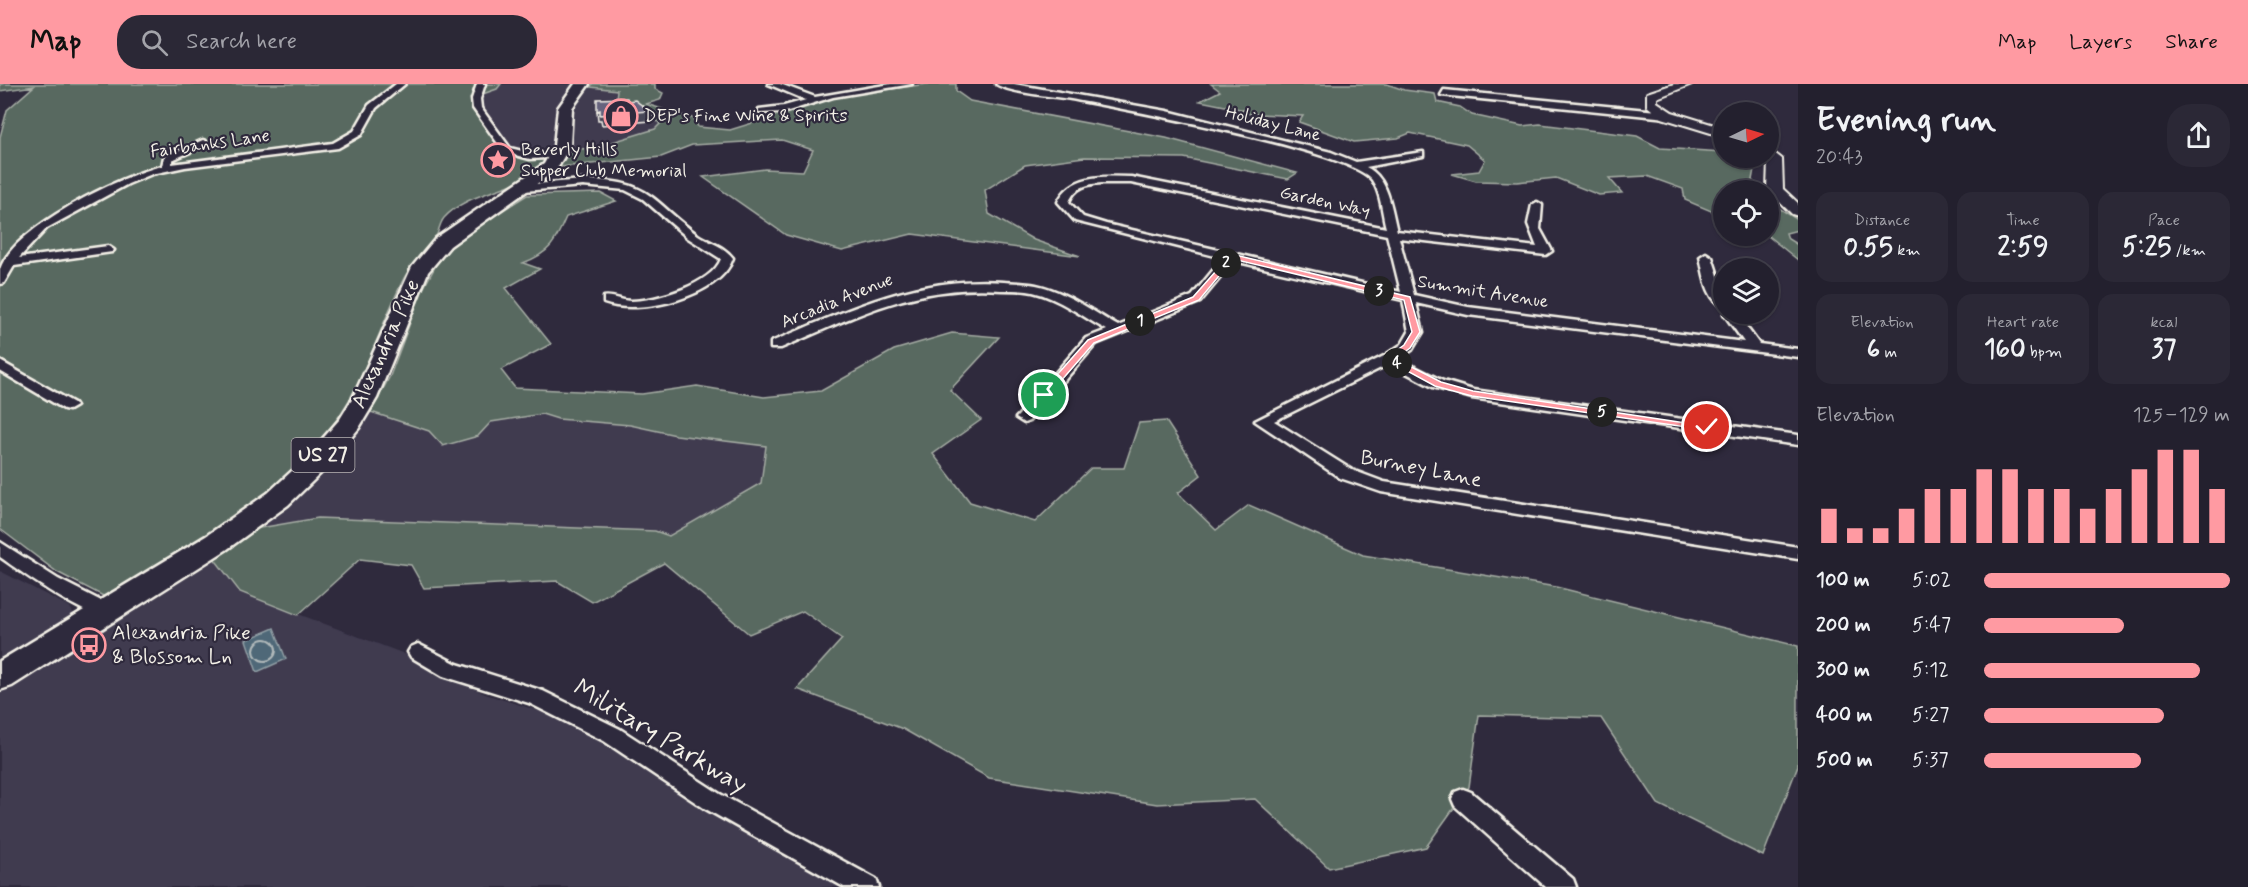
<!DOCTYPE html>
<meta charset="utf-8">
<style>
:root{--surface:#23202e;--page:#2b2836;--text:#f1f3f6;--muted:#a3a3aa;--line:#403e4a;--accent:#ff9aa2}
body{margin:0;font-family:Mynerve,sans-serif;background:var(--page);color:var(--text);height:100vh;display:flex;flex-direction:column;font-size:22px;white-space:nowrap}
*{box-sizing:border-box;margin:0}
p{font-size:20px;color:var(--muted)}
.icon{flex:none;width:33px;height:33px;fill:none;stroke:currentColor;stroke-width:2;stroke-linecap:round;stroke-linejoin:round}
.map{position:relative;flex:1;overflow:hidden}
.panel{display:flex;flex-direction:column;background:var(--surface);width:450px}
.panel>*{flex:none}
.needle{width:39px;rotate:85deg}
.controls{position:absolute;left:1713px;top:18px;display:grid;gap:12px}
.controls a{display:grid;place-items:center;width:66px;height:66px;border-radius:50%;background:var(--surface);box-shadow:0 2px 4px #0004,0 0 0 2px var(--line);font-size:30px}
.pin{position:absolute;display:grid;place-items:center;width:51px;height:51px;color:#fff;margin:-26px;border:3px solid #fff;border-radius:50%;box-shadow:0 2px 6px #0007}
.km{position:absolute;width:30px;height:30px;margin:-15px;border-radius:50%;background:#222;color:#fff;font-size:16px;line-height:30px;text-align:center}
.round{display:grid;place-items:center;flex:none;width:63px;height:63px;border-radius:24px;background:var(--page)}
.headline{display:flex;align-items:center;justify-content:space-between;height:102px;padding:0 18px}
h1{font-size:33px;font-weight:700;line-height:45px}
.stats{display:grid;grid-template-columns:repeat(3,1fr);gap:9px;height:102px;padding:6px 18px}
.stats div{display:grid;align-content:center;border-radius:15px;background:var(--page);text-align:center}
.stats b{font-size:26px;font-weight:700}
.stats small{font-size:16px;font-weight:400}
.stats p{font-size:16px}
.chart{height:168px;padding:12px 18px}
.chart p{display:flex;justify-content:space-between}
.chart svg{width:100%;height:108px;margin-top:6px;stroke:var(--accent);stroke-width:6}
ul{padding:0 18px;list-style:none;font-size:20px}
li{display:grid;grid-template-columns:96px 72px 1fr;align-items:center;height:45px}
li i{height:15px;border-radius:8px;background:var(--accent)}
header{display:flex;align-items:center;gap:36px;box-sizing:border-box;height:84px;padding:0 30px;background:var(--accent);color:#111}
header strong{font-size:28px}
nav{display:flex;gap:33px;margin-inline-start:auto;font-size:21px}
.search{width:420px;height:54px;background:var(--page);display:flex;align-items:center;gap:15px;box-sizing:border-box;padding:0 21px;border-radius:24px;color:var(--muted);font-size:22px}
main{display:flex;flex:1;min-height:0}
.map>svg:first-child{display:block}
</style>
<header>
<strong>Map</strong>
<div class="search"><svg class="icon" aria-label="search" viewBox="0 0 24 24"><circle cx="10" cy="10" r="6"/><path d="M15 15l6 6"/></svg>Search here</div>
<nav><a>Map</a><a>Layers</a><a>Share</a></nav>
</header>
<main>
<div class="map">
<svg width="1798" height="803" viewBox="0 0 1798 803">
<rect width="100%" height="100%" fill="#2f2a3d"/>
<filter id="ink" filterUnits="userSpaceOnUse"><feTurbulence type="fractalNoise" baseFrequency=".0167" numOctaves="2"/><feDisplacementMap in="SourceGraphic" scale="12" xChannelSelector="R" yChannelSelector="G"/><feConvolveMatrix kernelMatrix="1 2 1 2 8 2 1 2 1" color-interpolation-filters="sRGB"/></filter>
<g filter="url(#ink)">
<path fill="#403b50" d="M501,0H573L555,30L554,56L551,68L524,69L513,67L498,47L482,25L481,11L497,5Z
M590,3L617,6L656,33L660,40L655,45L593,64L570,66L575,22L583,8Z
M371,328L429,347L478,352L491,338L542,330L558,335L630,341L676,351L767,362L761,399L669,452L654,447L318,434L254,445L303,407L338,371Z
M213,473L240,508L410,572L485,610L571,637L622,668L699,723L845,803H0V609Z
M0,487L70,523L74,531L71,537L0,582Z"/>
<path fill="#586961" stroke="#a6ada4" stroke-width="1.5" d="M0,0H501L497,5L474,13L473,26L506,72L545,76C522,109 471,104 444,134C439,140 439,148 435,155C427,169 412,179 404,194C384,233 369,282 348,318C295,409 194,462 105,513L57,488L0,445V53L7,26L34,2L0,7Z
M593,0H655V5L663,9L660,16L646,20L695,35L698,43L730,46L836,13L927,0H956V7L970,17L1166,54L1297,89L1288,95L1184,74L1084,73L1025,81L985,106L989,130L1034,156L1080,172L912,150L842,167L786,151L703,93L765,85L803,87L813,66L782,56L692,61L661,73L560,83L570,66L593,64L655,45L660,40L647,26L616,15L617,6L590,3Z
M1211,0H1387L1404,6L1435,10L1437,18L1460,23L1472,31L1522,42L1540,40L1637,52L1660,64L1723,68L1724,74H1756L1752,96L1759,106H1724L1723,132L1685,116L1683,105L1647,92L1609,94L1622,109L1599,111L1556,94L1517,98L1476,97L1452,90L1479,87L1485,76L1467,61L1410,49L1398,54L1354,58L1299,38L1303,32L1237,29L1245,26L1200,17L1220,7Z
M601,109L616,117L566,133C555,159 550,169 523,179L540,185L506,204L551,260L501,286L515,304L642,310L697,302L764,313L821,307L894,266L952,249L999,253L950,306L981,336L933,370L970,418L1035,438L1091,384H1124L1139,339L1166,337L1201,391L1178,409L1216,446L1249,421L1363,471L1556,503L1798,562V681L1763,772L1658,720L1601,634L1479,631L1469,703L1426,763L1329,784L1255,715L1157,720L989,694L903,645L797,605L842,555L803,527L749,550L664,479L592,518L557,497L424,504L411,481L360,475L298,531L240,508L213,473L254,445L318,434L655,447L669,452L761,399L766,362L676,351L630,341L558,335L542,330L491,338L478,352L443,362L429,347L371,328L390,292L422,207L436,181L449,165L470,147L527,111Z
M1769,118L1798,136V146L1786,149L1788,155L1798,161V176L1768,152Z"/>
<path fill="#4f6878" stroke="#919fa5" stroke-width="1.5" d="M274,544L286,575L257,588L246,556Z"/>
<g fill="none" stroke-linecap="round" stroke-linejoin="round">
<path stroke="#b2babb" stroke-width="2" d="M254 566a11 11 0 1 1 22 0a11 11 0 1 1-22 0Z"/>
<defs>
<path id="street" d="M396,0H405L376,24L361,51L338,64L185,83L152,90L128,100L47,144L19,174L108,162L114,166L112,168L14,182L4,199L0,200C0,196 0,190 0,186C12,144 122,91 162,82L164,73L203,56L206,57V61L172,76V80L333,59L354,47L369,21Z
M477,0H485L480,15L481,24L510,64L530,69L559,68L562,69V73L530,75L504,68L473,24L472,15Z
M768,0H780L815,13L891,0H912L833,13L785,28L759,29V25L784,22L806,16Z
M996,0H1014L1167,27L1331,68L1356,78L1423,68V72L1366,83C1389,94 1391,124 1397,147L1537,163L1528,140L1532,121L1537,118L1542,121L1540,145L1552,167L1546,171L1399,154L1414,211L1468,223L1744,258L1724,230H1737L1759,260L1798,265V273L1468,231L1416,219L1423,248L1412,266L1399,275L1443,297L1473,306L1798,351V361L1472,314L1433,303L1389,280L1274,337L1352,386L1384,398L1798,463V475L1381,408L1340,394L1255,337L1384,272L1402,260L1409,248L1403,216L1234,177L1200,218L1096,260L1029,337L1024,339L1016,334L1019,331L1086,254L1107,246C1083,233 1059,214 1033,208C1023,206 1011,206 1001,206C916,200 856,232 781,264H771V258C851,225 915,192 1004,198C1014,199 1026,199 1036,201C1065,207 1092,227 1118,242L1192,212L1223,174L1075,137L1058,118C1071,90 1103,92 1131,93L1386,144C1382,129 1381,109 1372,96C1350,66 1118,24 1071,15C1052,12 1010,9 996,0ZM1102,99H1131L1387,151L1401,208L1106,140L1083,133L1069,118C1075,103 1087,100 1102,99Z
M1444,6L1667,28L1671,31L1667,34L1441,11Z
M583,96C651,96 649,115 698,151C710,159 724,162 733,174C721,213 638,232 604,219V213C613,211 621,217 631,217C656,217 712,200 721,175L688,154L643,115L625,106L583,102L524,107L519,104L524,101Z
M1706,169L1712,173L1724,210V223C1706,216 1704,189 1700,173Z
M0,277L74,319L76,322L69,326L64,325L0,287Z
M0,458L58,495L113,523L116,528L113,533C91,539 20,487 0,473Z
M418,560L457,580L543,607L620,645L720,710L876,795L879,803H844L704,724L604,657L529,619L443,592L411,573L408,568L411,563Z
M1463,705L1471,708L1573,795L1576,803H1546L1455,722L1452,715L1455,708Z"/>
<path id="secondary" d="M1674,0H1692L1657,14V18L1672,28L1724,44V53L1662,34L1647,22V9Z
M1768,64L1782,75L1783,105L1798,119V132L1792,130L1767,106L1768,76L1765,74H1768Z"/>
<path id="primary" d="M575,0H589L572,24L570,62L556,86L450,162L428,188L377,314L359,344L323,387L288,421L226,466L12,602L0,606V577L206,452L268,409L305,375L340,335L353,314L412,183L436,154L544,80L554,62L558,24Z"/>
</defs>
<use href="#street" stroke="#f4f1e8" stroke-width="5"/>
<use href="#secondary" stroke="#f4f1e8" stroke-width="4"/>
<use href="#primary" stroke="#f4f1e8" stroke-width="5"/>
<use href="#street" fill="#2f2a3d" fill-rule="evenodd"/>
<use href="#secondary" fill="#2f2a3d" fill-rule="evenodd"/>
<use href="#primary" fill="#2f2a3d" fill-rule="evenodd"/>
</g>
<path fill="#474658" stroke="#f4f1e8" stroke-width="1.5" d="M597,27H649L651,37L602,41L601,36H598Z"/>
<path fill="#66647e" stroke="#f4f1e8" stroke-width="1.5" d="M627,14L628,17L635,16L649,27L600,31V26L597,27V15Z"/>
</g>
<path fill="#ff9aa2" stroke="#fff" stroke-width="1.5" d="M1231,170L1410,213L1420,248L1410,264L1395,275L1441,298L1473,307L1712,343L1707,346L1472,312L1435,302L1385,275L1404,261L1412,248L1404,216L1233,175L1199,216L1094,259L1047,313H1040V310L1088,256L1193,213Z"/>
<defs>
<symbol id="shop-ring" viewBox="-11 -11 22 22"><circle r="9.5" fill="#2f2a3d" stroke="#ff9aa2" stroke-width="1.5"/><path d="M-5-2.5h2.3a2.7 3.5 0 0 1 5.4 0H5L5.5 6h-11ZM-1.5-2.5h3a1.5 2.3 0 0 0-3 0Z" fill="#ff9aa2"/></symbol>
<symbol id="sight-ring" viewBox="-11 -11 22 22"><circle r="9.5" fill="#2f2a3d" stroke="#ff9aa2" stroke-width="1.5"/><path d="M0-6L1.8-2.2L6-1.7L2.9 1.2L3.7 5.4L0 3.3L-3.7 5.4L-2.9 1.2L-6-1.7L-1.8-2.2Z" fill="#ff9aa2"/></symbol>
<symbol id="bus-ring" viewBox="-11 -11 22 22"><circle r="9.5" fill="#2f2a3d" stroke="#ff9aa2" stroke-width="1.5"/><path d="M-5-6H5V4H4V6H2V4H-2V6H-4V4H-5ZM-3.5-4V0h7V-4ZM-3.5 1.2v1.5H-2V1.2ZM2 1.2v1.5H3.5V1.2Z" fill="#ff9aa2"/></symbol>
</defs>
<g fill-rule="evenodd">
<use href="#shop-ring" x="602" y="13" width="38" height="38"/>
<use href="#sight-ring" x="479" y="57" width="38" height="38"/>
<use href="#bus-ring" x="70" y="542" width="38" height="38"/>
</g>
<g text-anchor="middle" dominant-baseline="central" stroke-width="4.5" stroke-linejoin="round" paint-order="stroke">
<g font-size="18" fill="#f4f1e8" stroke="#2f2a3d" text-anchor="start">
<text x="644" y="32">DEP's Fine Wine &amp; Spirits</text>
<text x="521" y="66">Beverly Hills<tspan x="521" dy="21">Supper Club Memorial</tspan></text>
</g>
<g font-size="18" fill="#f4f1e8" stroke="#2f2a3d">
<text transform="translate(1273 40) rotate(14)">Holiday Lane</text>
<text transform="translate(210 60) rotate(-8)">Fairbanks Lane</text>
<text transform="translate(1325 118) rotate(12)">Garden Way</text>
<text transform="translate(1483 208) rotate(9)">Summit Avenue</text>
<text transform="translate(837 217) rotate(-22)">Arcadia Avenue</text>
</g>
<rect fill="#2f2a3d" stroke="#b9b5b5" stroke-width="1.5" x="291.5" y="354" width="63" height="34" rx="4.5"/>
<g font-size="20" font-weight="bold" fill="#f4f1e8">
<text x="323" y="371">US 27</text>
</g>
<g font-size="21" fill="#f4f1e8" stroke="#2f2a3d">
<text transform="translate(386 260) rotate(-66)">Alexandria Pike</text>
<text transform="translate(1421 385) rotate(11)">Burney Lane</text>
</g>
<g font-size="21" fill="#f4f1e8" stroke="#2f2a3d" text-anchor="start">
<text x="112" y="549">Alexandria Pike<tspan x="112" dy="24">&amp; Blossom Ln</tspan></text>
</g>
<g font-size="26" fill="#f4f1e8" stroke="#2f2a3d">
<text transform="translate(660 653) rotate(31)">Military Parkway</text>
</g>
</g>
</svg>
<div class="controls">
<a><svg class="needle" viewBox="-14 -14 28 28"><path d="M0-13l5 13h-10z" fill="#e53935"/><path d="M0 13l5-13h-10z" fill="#a3a3aa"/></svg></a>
<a><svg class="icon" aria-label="locate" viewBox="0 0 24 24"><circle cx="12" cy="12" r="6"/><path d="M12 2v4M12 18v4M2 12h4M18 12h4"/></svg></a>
<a><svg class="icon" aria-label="layers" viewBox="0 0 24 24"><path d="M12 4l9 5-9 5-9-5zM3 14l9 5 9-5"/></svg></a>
</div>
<div class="pin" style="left:1044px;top:311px;background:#1e9e55"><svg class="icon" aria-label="arrive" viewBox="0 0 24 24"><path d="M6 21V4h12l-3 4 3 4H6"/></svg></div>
<div class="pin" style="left:1707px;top:343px;background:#d93025"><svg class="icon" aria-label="check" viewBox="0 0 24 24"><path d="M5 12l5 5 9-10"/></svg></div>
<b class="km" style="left:1140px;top:237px">1</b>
<b class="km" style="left:1226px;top:179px">2</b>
<b class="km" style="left:1379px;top:207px">3</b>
<b class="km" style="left:1397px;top:279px">4</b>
<b class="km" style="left:1602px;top:328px">5</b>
</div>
<section class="panel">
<div class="headline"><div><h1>Evening run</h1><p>20:43</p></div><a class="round"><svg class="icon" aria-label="share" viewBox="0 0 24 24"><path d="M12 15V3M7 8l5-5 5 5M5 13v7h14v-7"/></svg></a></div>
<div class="stats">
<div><p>Distance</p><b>0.55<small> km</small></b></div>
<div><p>Time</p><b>2:59</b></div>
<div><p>Pace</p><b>5:25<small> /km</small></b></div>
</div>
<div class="stats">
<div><p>Elevation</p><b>6<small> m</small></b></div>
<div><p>Heart rate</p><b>160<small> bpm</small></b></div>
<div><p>kcal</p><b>37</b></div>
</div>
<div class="chart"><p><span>Elevation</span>125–129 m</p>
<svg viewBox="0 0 160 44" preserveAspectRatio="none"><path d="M5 44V30M15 44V38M25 44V38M35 44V30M45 44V22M55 44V22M65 44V14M75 44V14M85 44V22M95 44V22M105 44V30M115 44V22M125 44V14M135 44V6M145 44V6M155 44V22"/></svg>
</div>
<ul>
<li><b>100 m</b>5:02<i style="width:100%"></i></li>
<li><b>200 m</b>5:47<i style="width:57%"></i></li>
<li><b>300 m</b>5:12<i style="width:88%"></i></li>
<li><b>400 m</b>5:27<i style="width:73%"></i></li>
<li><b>500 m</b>5:37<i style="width:64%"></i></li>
</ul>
</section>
</main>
